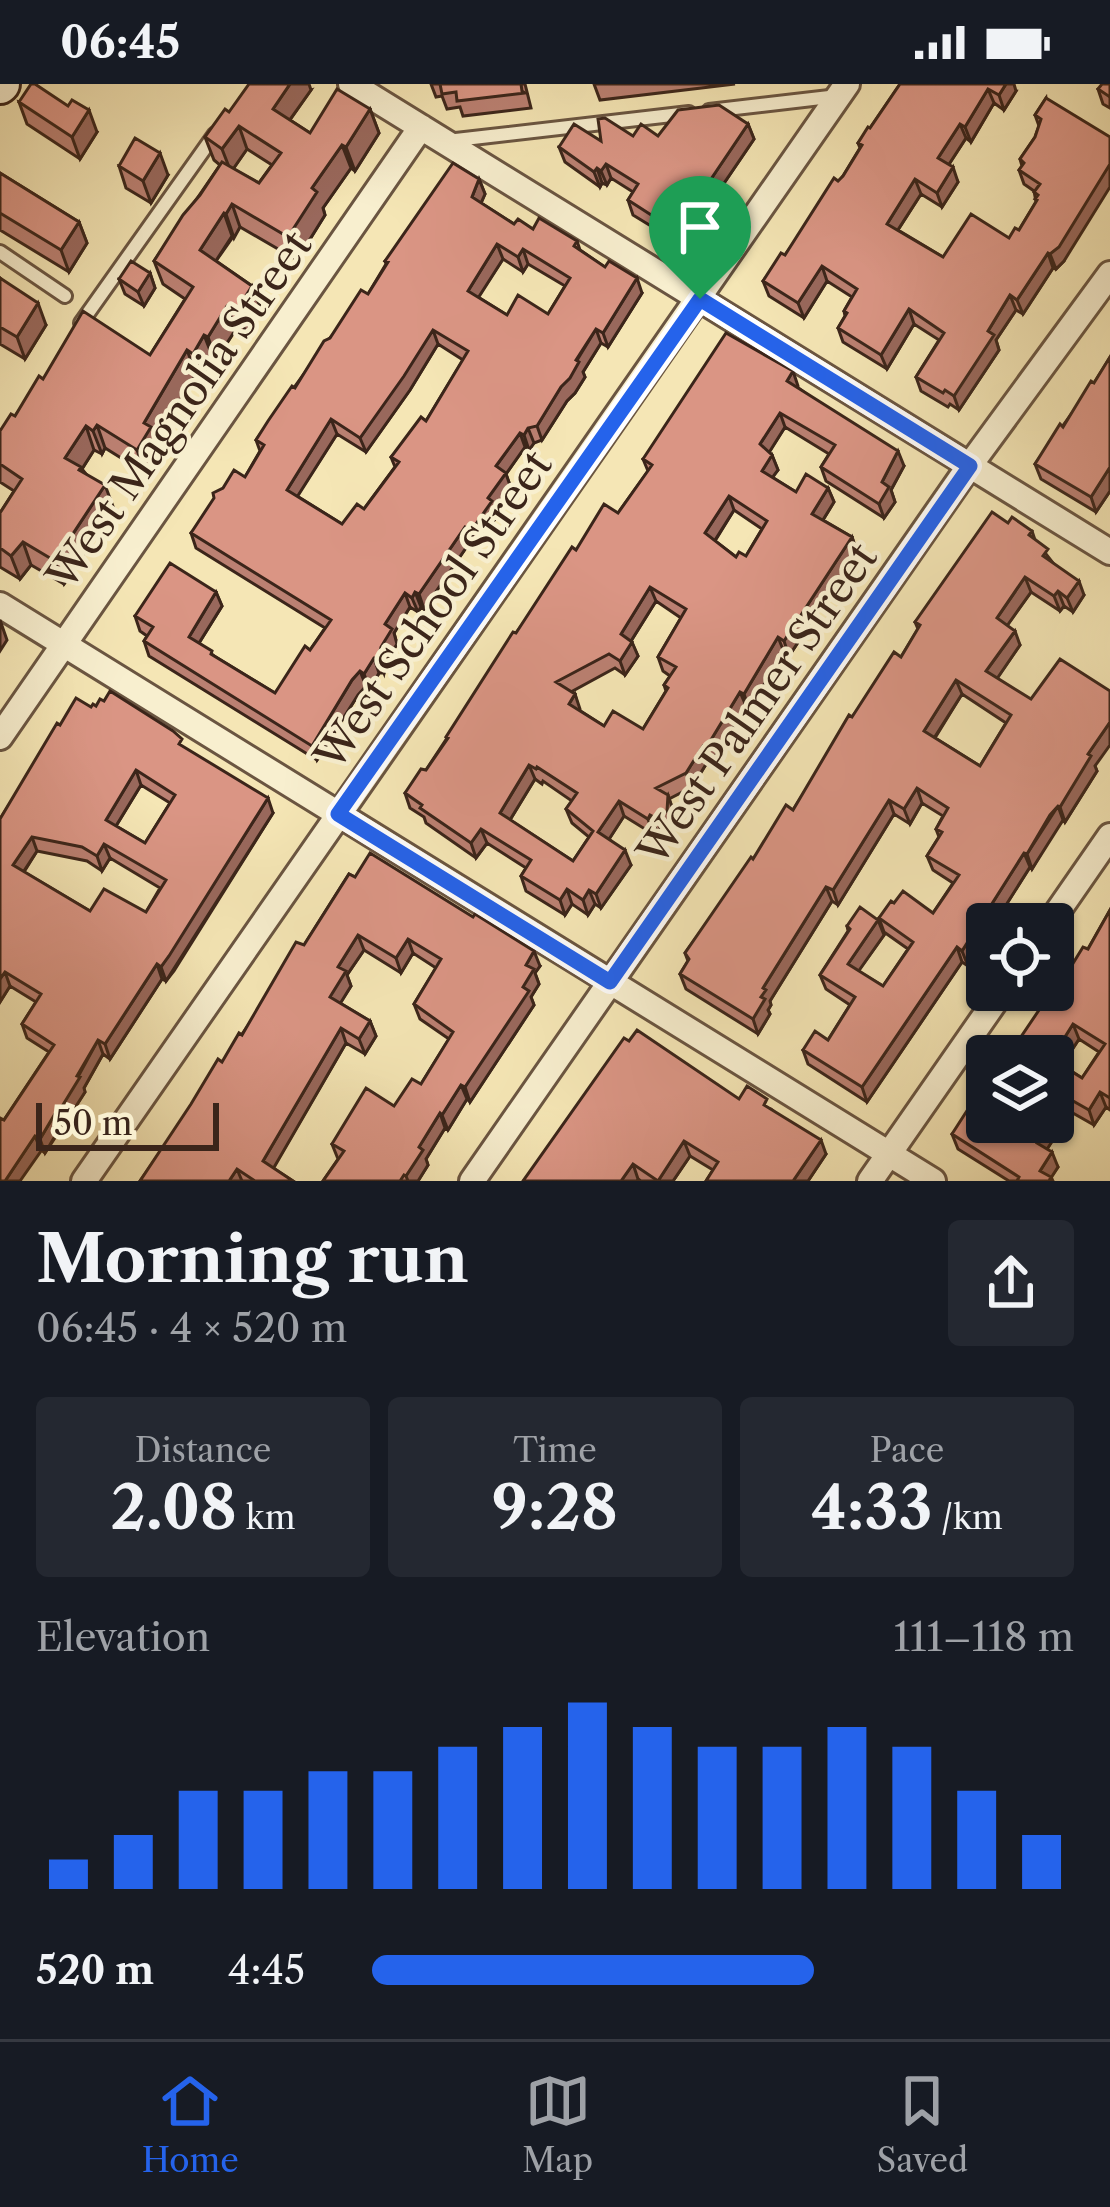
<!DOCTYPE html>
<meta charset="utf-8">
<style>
:root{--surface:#171b24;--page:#242831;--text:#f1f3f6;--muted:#9ea1a6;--line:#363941;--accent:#2563eb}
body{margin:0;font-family:"Libre Caslon Text",serif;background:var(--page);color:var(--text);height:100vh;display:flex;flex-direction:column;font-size:45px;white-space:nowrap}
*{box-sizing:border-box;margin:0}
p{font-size:39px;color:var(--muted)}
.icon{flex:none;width:66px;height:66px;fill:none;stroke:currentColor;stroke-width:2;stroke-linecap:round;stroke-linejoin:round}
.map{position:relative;height:1097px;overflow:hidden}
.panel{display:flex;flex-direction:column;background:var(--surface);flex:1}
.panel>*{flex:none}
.tools{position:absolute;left:966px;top:819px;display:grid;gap:24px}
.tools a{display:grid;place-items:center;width:108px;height:108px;border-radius:12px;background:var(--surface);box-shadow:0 3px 9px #0004;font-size:60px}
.scale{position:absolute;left:36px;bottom:30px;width:183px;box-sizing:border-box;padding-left:12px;border:6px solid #3b251a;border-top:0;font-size:33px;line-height:42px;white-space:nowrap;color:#3b251a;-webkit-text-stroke:9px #f8efcf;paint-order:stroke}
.pin{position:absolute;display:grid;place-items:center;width:102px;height:102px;color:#fff;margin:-123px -51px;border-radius:50% 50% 50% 0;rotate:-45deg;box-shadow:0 0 12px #0007}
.pin .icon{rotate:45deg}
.round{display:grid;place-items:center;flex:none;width:126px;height:126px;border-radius:12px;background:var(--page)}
.headline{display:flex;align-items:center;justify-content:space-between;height:204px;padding:0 36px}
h1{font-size:66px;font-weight:700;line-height:90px}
.figures{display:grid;grid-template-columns:repeat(3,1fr);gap:18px;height:204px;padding:12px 36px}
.figures div{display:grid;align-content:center;border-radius:12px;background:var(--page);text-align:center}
.figures b{font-size:60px;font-weight:700}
.figures small{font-size:33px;font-weight:400}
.figures p{font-size:33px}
.chart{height:336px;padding:24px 36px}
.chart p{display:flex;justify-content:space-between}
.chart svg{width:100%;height:216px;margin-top:12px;stroke:var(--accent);stroke-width:6}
ul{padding:0 36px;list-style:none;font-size:39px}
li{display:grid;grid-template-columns:192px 144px 1fr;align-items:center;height:90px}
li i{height:30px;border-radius:15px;background:var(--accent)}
.status{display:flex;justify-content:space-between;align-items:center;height:84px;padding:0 60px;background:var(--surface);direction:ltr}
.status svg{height:33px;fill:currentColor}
.tabs{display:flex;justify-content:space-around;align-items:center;height:168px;border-top:3px solid var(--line);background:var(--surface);font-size:33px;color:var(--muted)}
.tabs a{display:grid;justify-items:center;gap:6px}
.tabs .selected{color:var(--accent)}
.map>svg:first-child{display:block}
</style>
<div class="status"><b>06:45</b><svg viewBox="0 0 49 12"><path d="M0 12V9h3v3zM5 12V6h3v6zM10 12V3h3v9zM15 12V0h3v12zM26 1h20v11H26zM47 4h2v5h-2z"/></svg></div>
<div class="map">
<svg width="1110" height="1097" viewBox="0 0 1110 1097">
<rect width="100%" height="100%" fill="#f5e6b5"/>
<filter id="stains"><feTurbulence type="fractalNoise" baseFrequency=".00167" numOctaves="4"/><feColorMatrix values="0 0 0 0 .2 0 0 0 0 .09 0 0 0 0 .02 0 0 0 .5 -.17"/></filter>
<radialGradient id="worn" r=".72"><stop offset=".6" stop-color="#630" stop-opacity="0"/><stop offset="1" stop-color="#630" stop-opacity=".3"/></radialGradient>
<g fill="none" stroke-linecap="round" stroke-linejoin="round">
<defs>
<path id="lane" d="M709,27L838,12
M447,57L689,29
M0,168L65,212
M81,239L215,50"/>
<path id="street" d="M351,0L1110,468
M0,521L933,1097
M0,653L421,43
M1049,840L1110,752
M84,1097L847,0
M472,1097L970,381L1110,190
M870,1097L1003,906"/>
<path id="secondary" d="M0,1L1,0"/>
</defs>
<use href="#lane" stroke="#6a5541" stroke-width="18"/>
<use href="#street" stroke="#6a5541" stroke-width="30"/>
<use href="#secondary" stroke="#3b251a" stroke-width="42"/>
<use href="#lane" stroke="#f8efcf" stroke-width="12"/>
<use href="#street" stroke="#f8efcf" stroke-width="24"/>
<use href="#secondary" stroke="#f8efcf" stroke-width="36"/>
</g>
<path fill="#bb8072" stroke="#3b251a" stroke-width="3" fill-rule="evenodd" d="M431,0H525L531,24L463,32L460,23L447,25L442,12L436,13Z
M594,0H735L600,16Z
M900,0L1016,7L1004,26L994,19L971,58L966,54L949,80L958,98L942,123L921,110L898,146L943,173L1009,154L1019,146L1036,118L1034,107L1024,100L1019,86L1022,82L1020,75L1035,53L1039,42L1035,31L1046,14L1064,177L1056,185L1053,184L1023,230L1016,226L996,256L999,266L959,326L950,320L948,323L921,307L916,293L939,256L914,240L887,285L843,258L838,244L845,232L844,227L852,213L827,197L804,234L769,212L763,197L785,171L843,92L860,64L858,59L870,44Z
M1110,0V24L1103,20L1098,5Z
M311,6L290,36L310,49L370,25L379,49L355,87L351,84L323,124L325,131L297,176L240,143L216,177L252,202L261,225L246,249L236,245L216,276L213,274L201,293L196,290L155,357L159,367L145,389L105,364L102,370L94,366L82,385L114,425L64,500L31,481L20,495L0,483V429L14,407L0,398V347L15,332L43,295L150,271L185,215L163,200L154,177L220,81L214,76L205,53L229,28ZM247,65L272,81L259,99L233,85Z
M19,18L97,48L80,75L27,40Z
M748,40L754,55L682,161L633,131L628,116L633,108L611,94L607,101L602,99L600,103L565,78L559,63L633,52H658Z
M119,82L168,91L151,119L126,104Z
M0,89L79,138L87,159L69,188L0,146Z
M479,95L485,110L481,119L514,140L577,157L580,166L642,209L608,263L601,259L583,288L585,293L575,309L567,317L542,356L534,359L529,366L525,363L506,390L511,404L495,426L497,432L476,462L470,458L424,525L421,523L418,528L410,523L394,549L397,560L386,578L384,589H379L370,605L366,602L358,611L317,676L149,572L144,557L147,552L140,547L135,532L216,508L222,522L199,559L214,572L275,609L310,566L325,544L196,464L191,449L245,393L260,367L256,356L330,254L368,210L386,180L385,177ZM503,175L523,188L528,180L565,202L548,230L507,231L478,213ZM438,260L463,276L426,337L391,373L395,383L364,425L342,440L297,412L337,350L366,368L410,306Z
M150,189L155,204L144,222L125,210L119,195Z
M0,194L46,241L25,275L0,260Z
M1110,273V407L1096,428L1041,395L1035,380L1094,299Z
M798,302L797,303L904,382L891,406L895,418L884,434L826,397L821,383L829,370L785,343L769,368L772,371L778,386L772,393L796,408L828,404L834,418L823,436L852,453L857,468L789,572L784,568L749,625L746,622L711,679L708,677L692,703L669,715L673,726V742L662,749L656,745L653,750L624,732L609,755L631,781L601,824L595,820L588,831L572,820L565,831L526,807L521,792L526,784L487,759L476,774L426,739L424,733L410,724L405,709L426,686L516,549L576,466L618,429L648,387L643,375ZM734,426L762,445L746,472L736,473L715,457ZM656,517L681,534L658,573L663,587L670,592L664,601L666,607L643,645L604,642L579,626L575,610L571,608L615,584L625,591L638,572L631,557ZM535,695L542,700L543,697L572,717L566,725L572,739L589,753L573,777L510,736Z
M1008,439L1032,447L1035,456L1053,479L1084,511L1073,528L1064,522L1060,527L1031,508L1007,541L1020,561L997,594L1095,682L1097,687L1065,738L1063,736L1055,746L1032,785L1030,783L994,840H987L968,882L962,878L867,1018L808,980L803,966L828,956L850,921L826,905L820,891L848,847L847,842L878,836L884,851L858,887L883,902L908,865L884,848L879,834L894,819L933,829L953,799L933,786L927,772L939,753L936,745L943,732L922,719L910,740L894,730L838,821L832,817L770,917L771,921L768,926L770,930L758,950L686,905L680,890L688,877L685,869L753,775L793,726L852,633L901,573L918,545L915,538ZM962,610L1006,639L980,682L935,654Z
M91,623L186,665L273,729L174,887L166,897L162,895L110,975L103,970L84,1004L85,1008L45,1069L4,1036L49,968L27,954L22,940L36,918L10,902L0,918V735L60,641ZM141,701L170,719L145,759L116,742ZM37,767L87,777L102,787L110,774L160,804L146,828L90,827L24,788Z
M349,790L540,882L535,889L539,900L531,913L534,921L470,1018L467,1015L448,1046L445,1044L426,1075L428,1081L418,1097H323L338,1075L332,1060L394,1022L421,1000L449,955L420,935L414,920L436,884L413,869L401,889L364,866L347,891L351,902L340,919L370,937L376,952L365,970L346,959L273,1084L293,1097H140L304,861Z
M1110,826V1026L1106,1023L1094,1041L1071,1028L1047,1065L1058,1083L1051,1093L1053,1097H1009L958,1065L952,1050L976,1026L1034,937L1088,865ZM1079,955L1099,968L1082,994L1062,981Z
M739,1015L771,1025L826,1070L808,1097H706L713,1086L690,1072L673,1097H641L638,1095L637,1097H523Z"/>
<path fill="#99685c" stroke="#3b251a" stroke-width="3" d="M290,0H309L311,6L281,48L273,25Z
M1006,0H1014L1016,7L1004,26L999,11Z
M988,5L994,19L971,58L965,43Z
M370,25L379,49L355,87L346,63Z
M89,26L97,48L80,75L72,53Z
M748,40L754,55L682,161L676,147Z
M960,40L966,54L944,88L938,74Z
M239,42L247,65L231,88L222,65Z
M342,61L351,84L323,124L325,131L297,176L288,153L312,104Z
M160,69L168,91L151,119L143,97Z
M606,80L611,94L607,101L601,87Z
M1110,80V103L1064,177L1056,185L1050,170Z
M953,83L958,98L942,123L937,109Z
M597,84L602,99L600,103L594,88Z
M479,95L485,110L477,128L472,113Z
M915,95L921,110L892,155L887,140Z
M232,120L240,143L234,154L226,130Z
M224,129L232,152L208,189L200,166Z
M79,138L87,159L69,188L61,166Z
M497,160L503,175L473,222L468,207Z
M523,165L528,180L523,188L518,173Z
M1048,169L1053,184L1023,230L1017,216Z
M822,182L827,197L804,234L798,219Z
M150,189L155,204L144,222L138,208Z
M637,194L642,209L608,263L603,249Z
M252,202L261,225L246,249L237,226Z
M1010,211L1016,226L996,256L999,266L959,326L954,312L988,247Z
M38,219L46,241L25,275L17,253Z
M227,222L236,245L216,276L208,253Z
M909,225L914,240L887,285L881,271Z
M596,245L601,259L583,288L585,293L575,309L567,317L542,356L537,342Z
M433,246L438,260L410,306L366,368L360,354Z
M204,251L213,274L201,293L193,270Z
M187,266L196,290L155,357L159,367L145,389L137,366L144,339Z
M793,287L798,302L792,312L787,297Z
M780,329L785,343L765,375L760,360Z
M331,335L337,350L292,421L287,406Z
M97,341L105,364L102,370L93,347Z
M86,342L94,366L82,385L90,407L65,374Z
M528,344L534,359L529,366L524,351Z
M520,349L525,363L506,390L511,404L495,426L497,432L476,462L471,447L488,414L496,382Z
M898,367L904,382L891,406L895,418L884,434L879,420L882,398Z
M772,371L778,386L767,401L762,387Z
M1110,383V407L1096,428L1091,413Z
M105,401L114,425L64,500L55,477Z
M828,404L834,418L818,444L812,430Z
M729,412L734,426L710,464L705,449Z
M465,443L470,458L424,525L419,510Z
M852,453L857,468L789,572L784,557Z
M23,458L31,481L20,495L11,472Z
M1025,493L1031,508L1002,549L997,534Z
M1079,497L1084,511L1073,528L1067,514Z
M650,503L656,517L626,565L621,550Z
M1058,507L1064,522L1060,527L1054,512Z
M216,508L222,522L194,567L189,553Z
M415,508L421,523L418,528L412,514Z
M405,509L410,523L394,549L397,560L386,578L384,589L378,574L385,540Z
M0,536L7,556L0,567Z
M1015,547L1020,561L992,602L986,587Z
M778,553L784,568L749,625L744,610Z
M632,558L638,572L625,591L620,577Z
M374,574L379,589L370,605L364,590Z
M360,587L366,602L358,611L317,676L312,662L352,596Z
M956,596L962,610L929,662L924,647Z
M740,608L746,622L711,679L706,664Z
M575,610L580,625L574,634L569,620Z
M1110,638V661L1095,682L1097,687L1065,738L1060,723L1088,670Z
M703,662L708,677L692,703L686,689Z
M529,681L535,695L505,744L500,729Z
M136,686L141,701L111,750L106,736Z
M917,704L922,719L910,740L904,725Z
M668,711L673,726V742L662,749L656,734Z
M268,714L273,729L166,897L161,883Z
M889,716L894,730L838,821L833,806Z
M619,717L624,732L604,763L598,748Z
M1058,722L1063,736L1032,785L1027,770Z
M650,731L656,745L653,750L648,735Z
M481,745L487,759L476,774L471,759Z
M32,753L37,767L18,796L13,781Z
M104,760L110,774L102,787L97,772Z
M625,766L631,781L601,824L596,810Z
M1024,769L1030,783L994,840H987V851L968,882L962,867Z
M826,803L832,817L770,917L771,921L768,926L770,930L758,950L753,935L763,904Z
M567,805L572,820L565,831L560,816Z
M589,806L595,820L588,831L583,816Z
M878,836L884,851L853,895L848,880Z
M358,851L364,866L347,891L351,902L335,928L330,913L338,883Z
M408,855L413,869L401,889L396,874Z
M957,863L962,878L867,1018L862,1003Z
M534,867L540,882L535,889L539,900L531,913L534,921L470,1018L465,1003L523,903L526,881Z
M157,880L162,895L110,975L105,960Z
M5,888L10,902L0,918V895Z
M370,937L376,952L365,970L359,955Z
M1073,940L1079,955L1057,989L1053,972Z
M341,944L346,959L269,1092L263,1077Z
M98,956L103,970L84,1004L85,1008L66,1038L61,1024Z
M461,1001L467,1015L448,1046L442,1031Z
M1100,1008L1106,1023L1094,1041L1089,1026Z
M1066,1013L1071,1028L1042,1073L1037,1059L1050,1038H1053V1033Z
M59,1023L64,1037L45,1069L40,1055Z
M440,1029L445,1044L426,1075L428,1081L418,1097H408L406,1092L419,1063Z
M35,1052L41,1067L20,1097H5Z
M821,1056L826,1070L808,1097H793Z
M684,1057L690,1072L673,1097H658Z
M1052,1068L1058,1083L1049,1097L1040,1087Z
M633,1080L638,1095L637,1097H621Z
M237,1085L242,1097H229Z"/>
<path fill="#da9584" stroke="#3b251a" stroke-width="3" fill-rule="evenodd" d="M31,0H35L68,22L72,16L89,26L72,53L19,18Z
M249,0H290L273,25L310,49L337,5L370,25L346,63L342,61L312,104L317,108L288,153L232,120L226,130L224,129L200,166L252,202L237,226L227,222L208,253L204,251L193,270L187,266L144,339L151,343L137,366L97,341L93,347L86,342L65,374L81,383L79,386L105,401L55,477L23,458L11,472L0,464V429L22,395L0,380V347L11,330L15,332L39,292L43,295L83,227L150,271L193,203L154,177L183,131L200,111L222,78L259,99L281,69L239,42L222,65L205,53L225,25L229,28Z
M440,0H521L522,7L525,9L457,17L456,8L442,10Z
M900,0H1006L999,11L988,5L965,43L960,40L938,74L953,83L937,109L915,95L887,140L943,173L971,130L1009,154L1015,144L1019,146L1037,116L1035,115L1038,111L1034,108L1040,100L1019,86L1024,79L1020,75L1035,53L1041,35L1035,31L1046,14L1110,53V80L1059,163L1050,170L1048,169L1017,216L1010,211L988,247L994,251L954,312L945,306L943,309L916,293L944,249L909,225L881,271L838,244L847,229L844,227L857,205L822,182L798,219L763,197L781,169L785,171L834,94L838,97L843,92L862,61L858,59L868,43L870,44Z
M1102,0H1110V13L1098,5Z
M719,21L748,40L676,147L628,116L638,100L606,80L601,87L597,84L594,88L559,63L574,40L601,57L598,35L605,34L633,52L641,40L658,52L678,26Z
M135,54L160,69L143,97L119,82Z
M453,79L479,95L472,113L514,140L518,135L533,145L539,134L577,157L574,162L605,183L609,177L637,194L603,249L596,245L576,276L579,278L570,294L561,303L537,342L528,344L524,351L520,349L496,382L506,389L488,414L492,417L471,447L465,443L419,510L415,508L412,514L405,509L385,540L392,545L381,563L378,574H374L364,590L360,587L352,596L312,662L144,557L153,543L135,532L170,479L216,508L189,553L212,567L211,570L275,609L305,562L310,566L331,536L191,449L214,414L213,409L223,404L234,386L245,393L264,361L256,356L268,337L292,302L295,304L324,257L330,254L361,206L368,210L388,178L385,177ZM497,160L518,173L523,165L570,194L548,230L518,211L507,231L468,207ZM433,246L468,267L426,337L421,333L391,373L399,378L364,425L357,420L342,440L287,406L331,335L360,354L404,292Z
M0,89L79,138L61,166L0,129Z
M131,177L150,189L138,208L119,195Z
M0,194L38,219L17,253L0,243Z
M726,249L793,287L787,297L898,367L882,398L889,403L879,420L821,383L835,361L780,329L760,360L772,371L762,387L796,408L806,390L828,404L812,430L852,453L784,557L778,553L744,610L740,608L706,664L703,662L686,689L656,704L668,711L667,727L656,734L650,731L648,735L619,717L598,748L625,766L596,810L589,806L583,816L567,805L560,816L521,792L531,776L481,745L471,759L420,724L422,721L405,709L421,685L426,686L448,654L446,653L513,548L516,549L572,463L576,466L604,420L618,429L652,381L643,375ZM729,412L767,437L746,472L739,468L736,473L705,449ZM650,503L686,525L658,573L676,583L664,601L668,604L643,645L613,627L604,642L569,620L575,610L556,598L609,570L620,577L632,558L621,550ZM529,681L536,685L537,683L577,709L566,725L593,747L573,777L500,729Z
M1110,273V383L1091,413L1035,380L1060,340L1063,343L1091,297L1094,299Z
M992,428L1008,439L1012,433L1032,447L1029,451L1048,465L1043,472L1079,497L1067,514L1058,507L1054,512L1025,493L997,534L1015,547L986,587L1031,615L1060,575L1110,607V638L1088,670L1091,672L1060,723L1058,722L1050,731L1027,770L1024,769L962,867L957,863L862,1003L803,966L815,947L828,956L855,913L820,891L850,845L847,842L860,823L878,836L848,880L883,902L913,858L879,834L891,817L894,819L903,807L933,829L959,791L927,772L942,748L936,745L948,724L917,704L904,725L889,716L833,806L826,803L763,904L766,906L761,913L765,915L753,935L680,890L689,875L685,869L751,773L753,775L786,721L793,726L849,631L852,633L894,568L901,573L920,541L915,538ZM956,596L1011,631L980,682L924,647Z
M110,607L173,647L182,655L179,660L268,714L169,872L161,883L157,880L105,960L98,956L77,992L80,993L61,1024L59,1023L40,1055L35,1052L5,1097H0V1034L4,1036L54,961L22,940L41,910L5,888L0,895V735L57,639L60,641L76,614L91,623L93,620L96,622L100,615L104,617ZM136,686L175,711L145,759L106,736ZM32,753L82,763L97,772L104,760L166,796L146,828L104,805L90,827L13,781Z
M370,769L473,833L475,830L534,867L526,881L534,885L523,903L529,907L465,1003L461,1001L442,1031L440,1029L419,1063L423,1066L406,1092L404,1091L400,1097H323L344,1067L332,1060L366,1004L394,1022L412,995L421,1000L453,948L414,920L441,875L408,855L396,874L358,851L338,883L346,887L330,913L370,937L359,955L341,944L263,1077L293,1097H255L237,1085L229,1097H140L191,1020L218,975L222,978L239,949L242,951L296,858L304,861L349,790L355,793Z
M1110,826V1014L1100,1008L1089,1026L1066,1013L1053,1033V976L1082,994L1105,960L1073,940L1053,972H1008L1062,892L1064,894L1083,863L1088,865Z
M637,946L739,1015L747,1002L767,1015L764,1021L821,1056L793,1097H706L718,1078L684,1057L658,1097L633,1080L621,1097H523L624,954L629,957Z
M987,1008V1038H1050L1037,1059L1052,1068L1040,1087L1051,1093L1049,1097H1017L1019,1093L952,1050L970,1022L976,1026Z"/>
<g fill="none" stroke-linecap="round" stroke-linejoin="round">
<defs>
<path id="route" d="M700,215L970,382L610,898L338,730Z"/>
</defs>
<use href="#route" stroke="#fff" stroke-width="24"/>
<use href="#route" stroke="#2563eb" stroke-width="15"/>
</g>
<g text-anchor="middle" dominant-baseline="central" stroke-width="9" stroke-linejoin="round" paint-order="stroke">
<g font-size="42" fill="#3b251a" stroke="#f8efcf">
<text transform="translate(179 326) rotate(-55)">West Magnolia Street</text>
<text transform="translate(433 526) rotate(-55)">West School Street</text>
<text transform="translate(757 620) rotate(-55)">West Palmer Street</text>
</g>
</g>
<rect width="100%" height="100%" filter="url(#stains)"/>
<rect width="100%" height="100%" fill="url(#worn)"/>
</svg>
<div class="tools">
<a><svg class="icon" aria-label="locate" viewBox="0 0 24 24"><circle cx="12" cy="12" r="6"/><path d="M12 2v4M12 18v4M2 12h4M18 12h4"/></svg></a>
<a><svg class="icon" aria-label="layers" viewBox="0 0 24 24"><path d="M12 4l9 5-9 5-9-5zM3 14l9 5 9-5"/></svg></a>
</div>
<div class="scale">50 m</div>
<div class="pin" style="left:700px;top:215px;background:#1e9e55"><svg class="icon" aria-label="arrive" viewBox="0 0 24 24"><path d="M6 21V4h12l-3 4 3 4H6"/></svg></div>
</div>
<section class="panel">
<div class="headline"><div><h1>Morning run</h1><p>06:45 · 4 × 520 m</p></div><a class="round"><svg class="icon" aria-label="share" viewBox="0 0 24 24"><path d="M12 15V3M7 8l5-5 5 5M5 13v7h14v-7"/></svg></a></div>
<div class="figures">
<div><p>Distance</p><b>2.08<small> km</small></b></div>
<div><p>Time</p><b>9:28</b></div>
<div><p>Pace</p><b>4:33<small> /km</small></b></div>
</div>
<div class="chart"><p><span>Elevation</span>111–118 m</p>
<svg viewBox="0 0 160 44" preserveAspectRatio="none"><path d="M5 44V38M15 44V33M25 44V24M35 44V24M45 44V20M55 44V20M65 44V15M75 44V11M85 44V6M95 44V11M105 44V15M115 44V15M125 44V11M135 44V15M145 44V24M155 44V33"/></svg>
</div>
<ul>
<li><b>520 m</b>4:45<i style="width:63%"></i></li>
</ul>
</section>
<nav class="tabs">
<a class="selected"><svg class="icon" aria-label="home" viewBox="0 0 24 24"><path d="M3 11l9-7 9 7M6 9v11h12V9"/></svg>Home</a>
<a><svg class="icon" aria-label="map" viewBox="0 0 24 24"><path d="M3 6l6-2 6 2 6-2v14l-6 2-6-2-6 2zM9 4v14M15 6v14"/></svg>Map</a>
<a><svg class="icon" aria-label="saved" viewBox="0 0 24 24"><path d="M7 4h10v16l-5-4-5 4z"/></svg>Saved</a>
</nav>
